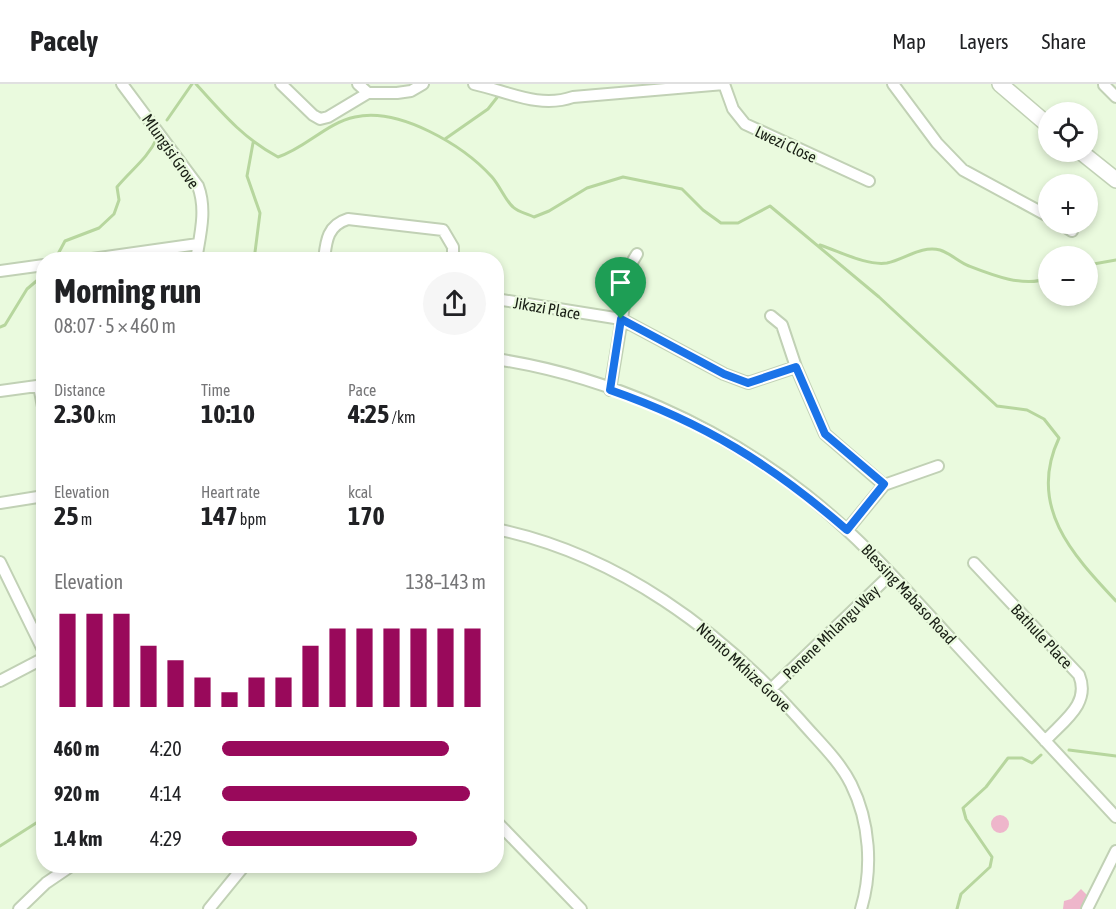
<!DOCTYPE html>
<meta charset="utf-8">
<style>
:root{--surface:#fff;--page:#f6f6f6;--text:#202124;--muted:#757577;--line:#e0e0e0;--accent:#99095b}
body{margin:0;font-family:"Asap Condensed",sans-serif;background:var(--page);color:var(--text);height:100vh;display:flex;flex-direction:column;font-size:22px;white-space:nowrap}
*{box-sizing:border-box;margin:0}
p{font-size:20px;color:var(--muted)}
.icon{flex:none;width:33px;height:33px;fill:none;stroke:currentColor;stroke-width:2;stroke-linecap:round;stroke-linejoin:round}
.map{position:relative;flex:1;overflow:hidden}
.panel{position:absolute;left:36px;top:168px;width:468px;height:621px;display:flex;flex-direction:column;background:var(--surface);border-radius:24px;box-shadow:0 3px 9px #0003}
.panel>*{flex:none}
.controls{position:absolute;left:1038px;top:18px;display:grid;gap:12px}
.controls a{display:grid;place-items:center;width:60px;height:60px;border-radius:50%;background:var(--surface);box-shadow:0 3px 9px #0003;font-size:30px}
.pin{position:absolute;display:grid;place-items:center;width:51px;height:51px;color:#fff;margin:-62px -26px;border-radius:50% 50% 50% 0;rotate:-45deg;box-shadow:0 0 6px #0007}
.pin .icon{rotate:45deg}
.round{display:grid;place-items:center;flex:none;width:63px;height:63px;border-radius:32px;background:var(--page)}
.summary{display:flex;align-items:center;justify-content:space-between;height:102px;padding:0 18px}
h1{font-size:33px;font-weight:700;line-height:45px}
.stats{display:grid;grid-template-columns:repeat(3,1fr);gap:9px;height:102px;padding:6px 18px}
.stats div{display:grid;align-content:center}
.stats b{font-size:26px;font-weight:700}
.stats small{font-size:16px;font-weight:400}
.stats p{font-size:16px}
.chart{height:168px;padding:12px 18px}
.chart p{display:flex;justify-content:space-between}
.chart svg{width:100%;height:108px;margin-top:6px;stroke:var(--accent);stroke-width:6}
ul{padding:0 18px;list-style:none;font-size:20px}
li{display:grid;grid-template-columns:96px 72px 1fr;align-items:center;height:45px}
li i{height:15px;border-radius:8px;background:var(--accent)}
header{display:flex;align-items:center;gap:36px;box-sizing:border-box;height:84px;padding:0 30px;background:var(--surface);border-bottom:2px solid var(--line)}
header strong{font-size:28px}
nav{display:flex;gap:33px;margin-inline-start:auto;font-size:21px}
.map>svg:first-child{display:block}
</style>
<header>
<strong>Pacely</strong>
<nav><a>Map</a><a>Layers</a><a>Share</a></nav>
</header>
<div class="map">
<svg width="1116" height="825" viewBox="0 0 1116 825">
<rect width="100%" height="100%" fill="#eafade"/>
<path fill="#eeb6cb" d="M991 740a9 9 0 1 1 18 0a9 9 0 1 1-18 0Z
M1081,805L1088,812L1084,825H1063L1064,817L1071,815Z"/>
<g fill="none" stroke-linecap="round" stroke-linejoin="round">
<path stroke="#b7d69e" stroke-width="3" d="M196,0C222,29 244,55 278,73C306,64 326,39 355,33C399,23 463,61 492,93C500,102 505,116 513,123C518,128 528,130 534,133L549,127L587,104L623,93L682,105L703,126L721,139H738L770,122L879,213L997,322L1027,326L1044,335L1059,354C1027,422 1072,470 1116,517
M167,36L192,0
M445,55L488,25L499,11
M253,59L247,92L260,129L254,176
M820,161C839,167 866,182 887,179C904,176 921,161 940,166C950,169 959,178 969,182C992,191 1025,204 1048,194
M58,170L65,157L99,144L114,130L119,116L117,103C131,86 148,74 157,54
M1088,181L1116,176
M0,243L5,241L27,205L40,194
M1069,666L1116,672
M0,762L44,734
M957,825L961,810L990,783L992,773L966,735L963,724L986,703L1008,674H1022L1032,679L1041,671"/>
<defs>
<path id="street" d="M122,0L198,102C207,126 200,151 196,176
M281,0L313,31L320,35L328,33L368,9H397L411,7L423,0
M358,0L368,9
M474,0C507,7 539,25 573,13L724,0L733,25L745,40L869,97
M893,0L937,59L963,86L1048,132
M1104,1L1116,13
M1061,140L1072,147
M85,176L198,160
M324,176C326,156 328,141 348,135L443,146L453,163V176
M0,187L44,181
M496,215L621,235L724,290L748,299L796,283
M771,232L782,241L796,283L825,350L884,401
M496,275C607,292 717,341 805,410C860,453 906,506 953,557C1007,616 1061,674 1116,733
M39,302L44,328
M610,306L631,180L637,170
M0,307L44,301
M0,419L44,412
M496,445C617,470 720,546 800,636C818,657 839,676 851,700C870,738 873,785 861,825
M847,446L884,401L938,382
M0,478L44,568
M974,479L1079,591C1091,620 1063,637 1045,657
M0,597L44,574
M771,605L891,490
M496,737L581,825
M19,825L46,799L71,782
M209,825L244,782
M1087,825L1116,767"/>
<path id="secondary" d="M1000,0L1048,41
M1081,68L1116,96"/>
</defs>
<use href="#street" stroke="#c1d1b5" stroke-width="14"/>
<use href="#secondary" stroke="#c1d1b5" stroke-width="18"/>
<use href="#street" stroke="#fff" stroke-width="10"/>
<use href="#secondary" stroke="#fff" stroke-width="15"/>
</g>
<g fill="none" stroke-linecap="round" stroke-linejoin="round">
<defs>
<path id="route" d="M621,235L724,290L748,299L796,283L825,350L884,400L847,446C772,381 705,339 610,306Z"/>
</defs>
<use href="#route" stroke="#fff" stroke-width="12"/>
<use href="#route" stroke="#1a73e8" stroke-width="8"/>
</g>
<g text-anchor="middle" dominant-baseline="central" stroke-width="4.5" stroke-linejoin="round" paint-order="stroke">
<g font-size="16" fill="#191f15" stroke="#eafade">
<text transform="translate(786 60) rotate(25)">Lwezi Close</text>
<text transform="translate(171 67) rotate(55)">Mlungisi Grove</text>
<text transform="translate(547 224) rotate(10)">Jikazi Place</text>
<text transform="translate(909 510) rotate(47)">Blessing Mabaso Road</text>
<text transform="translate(831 548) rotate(-44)">Penene Mhlangu Way</text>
<text transform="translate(1042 552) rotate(47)">Bathule Place</text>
<text transform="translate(744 583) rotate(43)">Ntonto Mkhize Grove</text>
</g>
</g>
</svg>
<div class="controls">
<a><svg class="icon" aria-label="locate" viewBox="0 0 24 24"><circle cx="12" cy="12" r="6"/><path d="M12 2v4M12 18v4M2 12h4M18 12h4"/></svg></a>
<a>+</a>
<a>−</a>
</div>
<div class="pin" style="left:621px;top:235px;background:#1e9e55"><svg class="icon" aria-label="arrive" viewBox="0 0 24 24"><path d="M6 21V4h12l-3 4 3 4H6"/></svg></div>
<section class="panel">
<div class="summary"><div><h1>Morning run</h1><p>08:07 · 5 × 460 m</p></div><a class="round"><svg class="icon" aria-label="share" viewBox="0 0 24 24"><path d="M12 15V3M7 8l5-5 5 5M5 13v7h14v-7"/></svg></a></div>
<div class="stats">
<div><p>Distance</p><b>2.30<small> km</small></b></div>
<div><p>Time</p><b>10:10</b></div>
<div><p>Pace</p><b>4:25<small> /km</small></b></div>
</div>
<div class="stats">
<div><p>Elevation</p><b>25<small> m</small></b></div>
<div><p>Heart rate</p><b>147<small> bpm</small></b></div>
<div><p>kcal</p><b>170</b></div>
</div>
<div class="chart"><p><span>Elevation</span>138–143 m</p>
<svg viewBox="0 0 160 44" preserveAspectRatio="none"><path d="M5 44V6M15 44V6M25 44V6M35 44V19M45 44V25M55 44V32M65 44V38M75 44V32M85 44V32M95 44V19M105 44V12M115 44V12M125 44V12M135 44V12M145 44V12M155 44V12"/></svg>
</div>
<ul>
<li><b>460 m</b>4:20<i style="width:86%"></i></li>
<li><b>920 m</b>4:14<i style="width:94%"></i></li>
<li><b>1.4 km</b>4:29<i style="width:74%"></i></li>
</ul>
</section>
</div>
